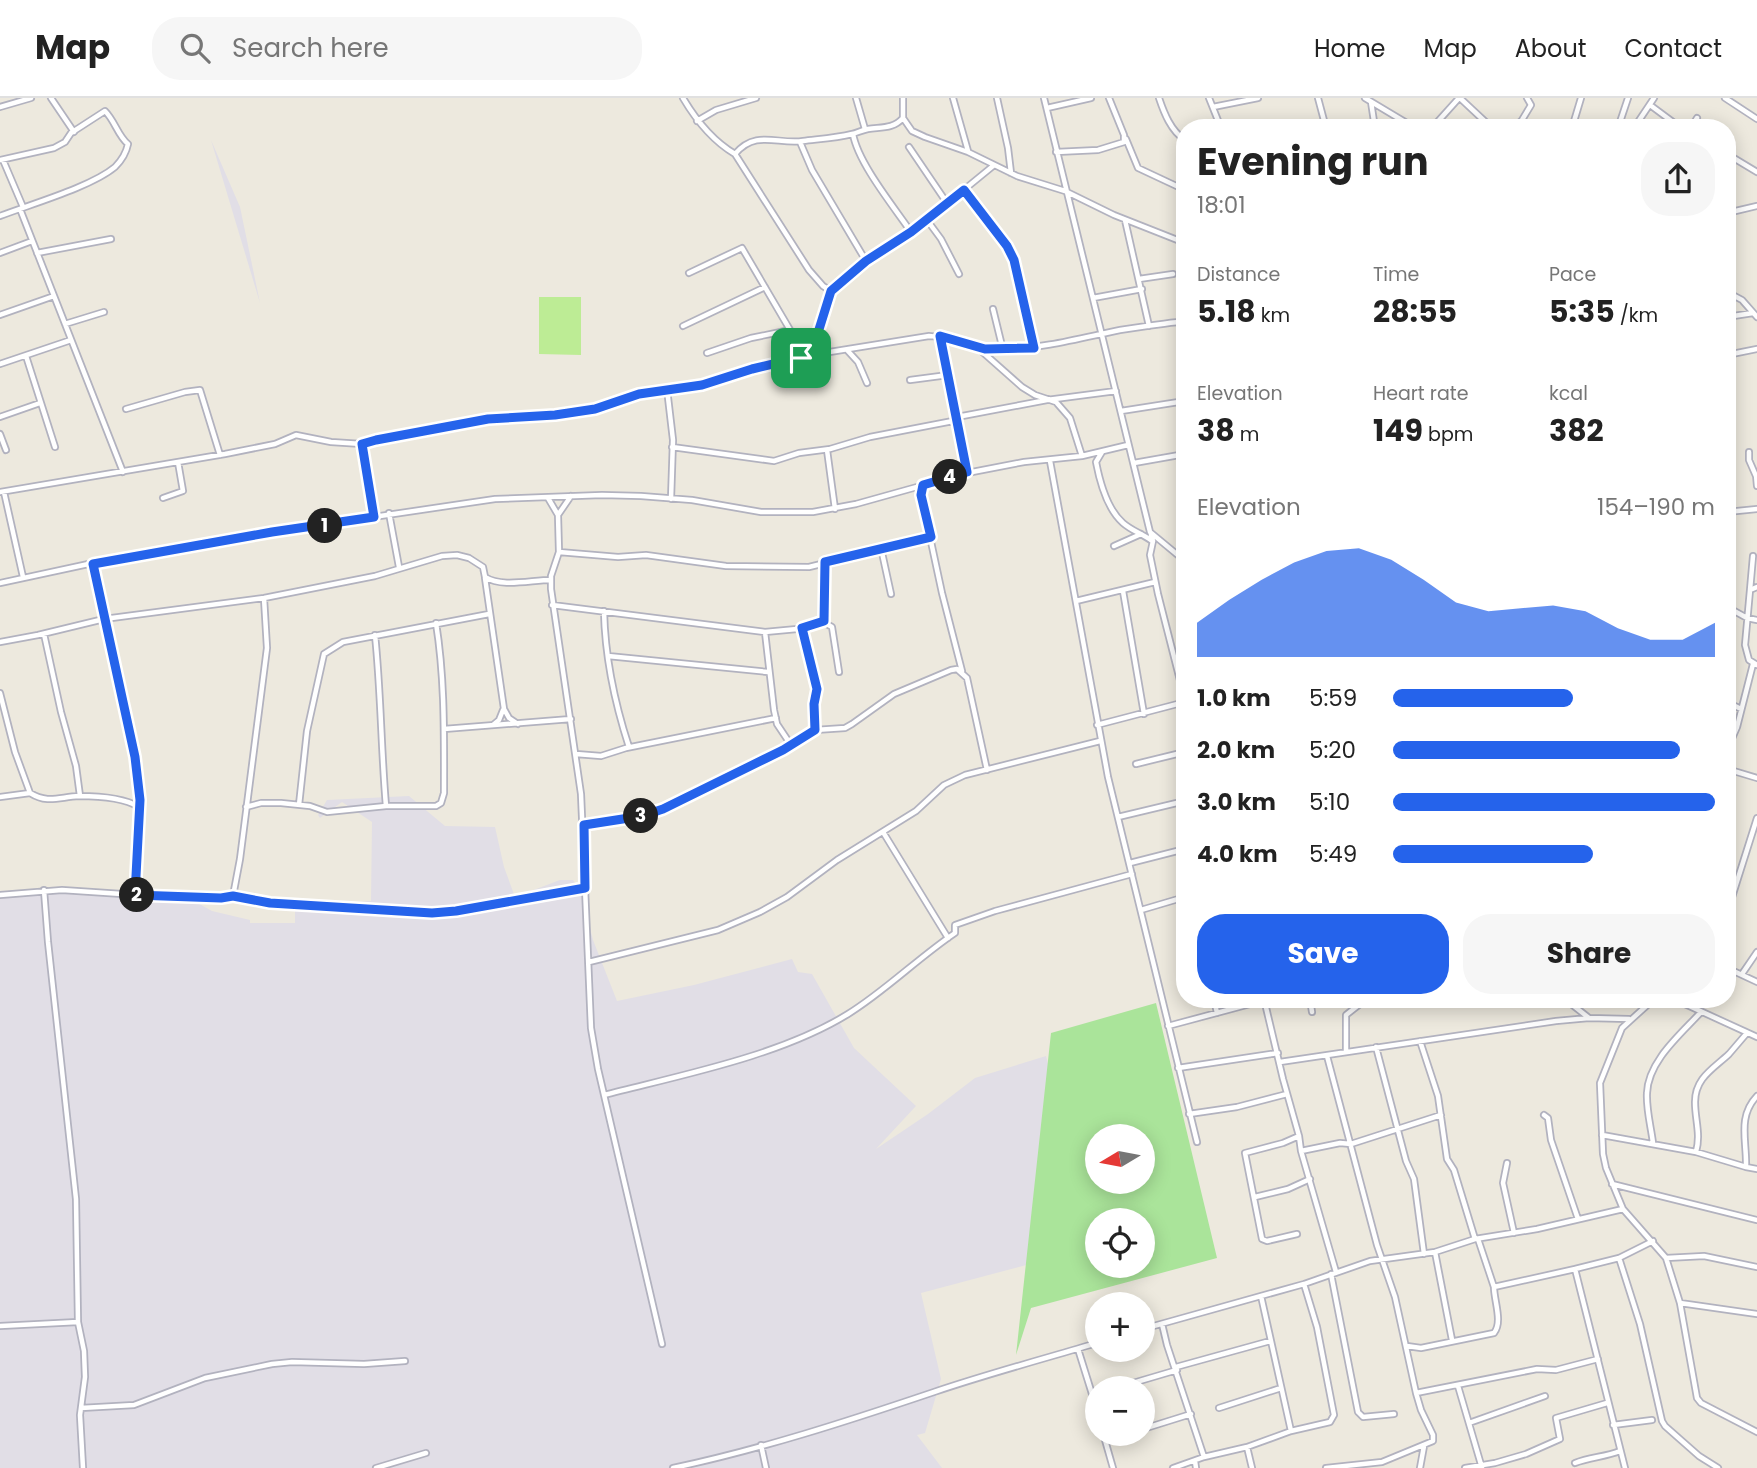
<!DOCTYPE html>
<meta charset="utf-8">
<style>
:root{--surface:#fff;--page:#f6f6f6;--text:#222;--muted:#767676;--line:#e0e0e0;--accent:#2563eb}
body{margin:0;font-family:Poppins,sans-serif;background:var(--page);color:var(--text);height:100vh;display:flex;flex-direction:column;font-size:26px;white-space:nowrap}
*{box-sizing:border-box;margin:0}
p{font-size:23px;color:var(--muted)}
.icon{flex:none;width:38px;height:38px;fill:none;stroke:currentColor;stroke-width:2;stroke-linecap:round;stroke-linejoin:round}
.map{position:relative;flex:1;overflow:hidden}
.panel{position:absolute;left:1176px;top:21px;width:560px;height:889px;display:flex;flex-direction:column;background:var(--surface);border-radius:28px;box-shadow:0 4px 18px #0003}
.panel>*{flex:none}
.needle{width:46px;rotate:260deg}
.fabs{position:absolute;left:1085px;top:1026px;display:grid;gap:14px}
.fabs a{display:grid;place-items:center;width:70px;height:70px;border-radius:50%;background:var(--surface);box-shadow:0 4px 18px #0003;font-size:35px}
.pin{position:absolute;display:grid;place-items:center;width:60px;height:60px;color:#fff;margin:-30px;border-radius:14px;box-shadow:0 4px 10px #0006}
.km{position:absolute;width:35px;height:35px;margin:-18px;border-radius:50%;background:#222;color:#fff;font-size:19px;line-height:35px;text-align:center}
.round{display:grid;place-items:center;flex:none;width:74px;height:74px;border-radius:28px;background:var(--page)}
.headline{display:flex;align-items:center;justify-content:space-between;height:119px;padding:0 21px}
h1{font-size:38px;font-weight:700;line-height:52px}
.metrics{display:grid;grid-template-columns:repeat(3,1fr);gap:10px;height:119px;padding:7px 21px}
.metrics div{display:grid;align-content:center}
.metrics b{font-size:30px;font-weight:700}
.metrics small{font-size:19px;font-weight:400}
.metrics p{font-size:19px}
.chart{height:196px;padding:14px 21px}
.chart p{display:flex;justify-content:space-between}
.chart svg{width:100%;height:126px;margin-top:7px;fill:var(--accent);opacity:.7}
.primary-button{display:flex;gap:14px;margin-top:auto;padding:14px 21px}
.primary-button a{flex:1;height:80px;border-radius:28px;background:var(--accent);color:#fff;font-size:28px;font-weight:700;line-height:80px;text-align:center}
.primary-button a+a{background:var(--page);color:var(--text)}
ul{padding:0 21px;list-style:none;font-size:23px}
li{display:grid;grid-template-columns:112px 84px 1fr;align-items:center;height:52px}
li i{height:18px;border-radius:9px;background:var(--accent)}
header{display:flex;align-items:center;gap:42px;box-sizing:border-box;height:98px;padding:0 35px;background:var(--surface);border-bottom:2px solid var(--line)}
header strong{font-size:33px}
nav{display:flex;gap:38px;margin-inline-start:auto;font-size:24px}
.search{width:490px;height:63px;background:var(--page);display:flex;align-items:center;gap:18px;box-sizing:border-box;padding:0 24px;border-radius:28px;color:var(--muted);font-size:26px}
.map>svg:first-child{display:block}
</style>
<header>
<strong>Map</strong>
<div class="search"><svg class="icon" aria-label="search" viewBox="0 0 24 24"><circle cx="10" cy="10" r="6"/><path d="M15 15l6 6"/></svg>Search here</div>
<nav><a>Home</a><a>Map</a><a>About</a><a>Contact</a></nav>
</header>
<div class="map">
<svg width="1757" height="1370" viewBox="0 0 1757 1370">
<rect width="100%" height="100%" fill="#ede9de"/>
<path fill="#e1dee6" d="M211,42L240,109L260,205Z
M409,698L445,728L495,729L504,769L515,799L560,782H573L588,801V822L593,842L617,903L694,887L792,861L798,874L812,876L854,950L916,1008L876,1051L928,1016L975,980L1046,958L1094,1149L921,1195L941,1281L925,1335L917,1337L942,1370H0V799L62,793L192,802L212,813L250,822V825H295V808L371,803L372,724L342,704L320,720L318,717L327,702Z"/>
<path fill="#aae49a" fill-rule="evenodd" d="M1156,905L1217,1160L1031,1210L1016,1257L1051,935ZM1097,1038H1143V1083H1097ZM1097,1122H1143V1167H1097Z"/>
<path fill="#bdec95" d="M539,199H581V257L539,256Z"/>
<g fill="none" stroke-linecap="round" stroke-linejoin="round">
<defs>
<path id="street" d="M51,0L74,34
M683,0C696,22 713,43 735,56L809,172L823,188L831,193
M856,0L865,31
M953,0L968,53
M997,0L1008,50L1011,75
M1044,0L1150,434L1185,463
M1159,0C1164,15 1171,33 1185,42
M1209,0L1221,30
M1318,0L1326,30
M1365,0L1415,30
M1460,0L1492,30
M1725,0L1757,21
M1371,4L1375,30
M1650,7L1681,30
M0,9L31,0
M1213,9L1258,0
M1047,10L1091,0
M903,20L912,33L925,39L968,54L1017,78L1065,93L1114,117L1185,145
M697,23L716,12L756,0
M1432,30L1459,0
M1514,30L1522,22L1531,7L1527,0
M1572,30L1581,0
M1618,30L1628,0
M1634,30L1654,0
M1691,30L1697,20
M853,36C858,65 894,109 911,134
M1126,41L1138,70L1185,92
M800,44L812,72L866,163
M909,49L947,105
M1056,54L1098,52L1124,44V37L1109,0
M735,56C756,31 778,47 803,43C819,41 836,40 852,36C857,35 862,32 868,31C882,29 893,31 903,20V0
M1727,56L1757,74
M0,62L54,50L65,44L71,35L105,13C115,23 118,38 128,46C126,56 122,62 115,69C91,89 31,106 0,118
M3,62L23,109
M964,92L990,125L1014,162L1034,250
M20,111L123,374
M1727,115L1757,108
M927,122L941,141L959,176
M1125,122L1149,228
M0,155L32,143
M37,155L111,141
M689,175L742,150L793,237L801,260
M1139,181L1173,176
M1727,194L1742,202L1757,219
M1093,200L1142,191
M993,211L1003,252
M0,217L54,198
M1727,219L1753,215
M65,226L104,214
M683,228L765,189
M940,238L967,375
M978,250L1022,289L1035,297L1056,304L1070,320L1082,358
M847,252L858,264L867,285
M707,255L751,240L790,232
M1727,257L1757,251
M26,258L55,349
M0,266L71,242
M910,282L948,277
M815,284L811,257L831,193L866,163L927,122L993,68
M667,291L673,342L671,401
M126,311L185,294L200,292L220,357
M1121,313L1185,303
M0,319L40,305
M957,319L1047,302L1116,293
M0,336L6,352
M362,346L374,420
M672,349L774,363L799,355L830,351L870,339L958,322
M827,352L835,411
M1102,354L1096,364C1100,385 1107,411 1123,425C1132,433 1143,436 1152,443
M1749,354V362L1756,378
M1050,363L1108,679L1197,1044
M1134,365L1185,356
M1756,377L1757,388
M923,387L921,397L942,495L962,573
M0,394L225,356L275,346L296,337L331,344L362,346L488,321L555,317L595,311L639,295L702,287L752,272L811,257L929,238C955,239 978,252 1003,252C1044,250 1081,240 1120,232C1142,228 1163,226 1185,223
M4,394L23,479
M163,400L183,393L178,364
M548,400L558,417L559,454L551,478V491L581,696L591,930L598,971L662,1246
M1727,414L1757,411
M389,415L399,469
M558,417L571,398
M1151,437L1153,443L1150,457L1158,496L1185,602
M1114,448L1141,436
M881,450L891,496
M559,454L618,459L646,457L726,468L809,469L931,439
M93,465L135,659L140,702L134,797
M485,480L504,611L509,620L518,626
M0,485L93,465L272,434L495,401L602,397L641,398L692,402L761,414H813L856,406L967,375L1024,364L1082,358L1128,347
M1757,489L1750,492L1745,547L1749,562L1757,567
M1750,492L1753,458
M1123,493L1144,616
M1076,503L1155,484
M552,507L765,534L797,531L823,524L832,529L839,574
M1727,509L1747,520L1757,522
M604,513C605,558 615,606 629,649
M823,524L825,465
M802,530L817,591L814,606L815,632
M765,534L774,612L777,626L791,647
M44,536L61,614L76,668L80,698
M375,537C381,594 381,651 386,708
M0,544L38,537L104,521L264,500L375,478L442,458L457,457L469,460L483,469L485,479C502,490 531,482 551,482
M608,558L768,574
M0,595L15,654L30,695
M1727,604L1741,611
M493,627L499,622L503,612
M1097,627L1185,604
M444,631L571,621
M1727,652L1737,629L1753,566
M576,656L601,658L626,650L776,620
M1136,666L1185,654
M1727,671L1757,680
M0,699L30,695C48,706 59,699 79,698C97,698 124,700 139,709
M299,707L307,633L324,556L343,544L489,516
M246,709L261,705H281L310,708L327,714L386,708H436L441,705L444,695C444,638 445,581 436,525
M1118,719L1185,703
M584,727L642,718L663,711L784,652L815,632L845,630L852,626L894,596L951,572L957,571L967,580L987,672
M883,734L948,840
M1130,765L1185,751
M44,792L48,844L76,1101L78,1224L84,1253L85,1279L80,1317L83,1370
M0,797L62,792L167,799L233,798L269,805L416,815L456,813L585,790
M233,798L240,761L267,550L264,500
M1141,812L1185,799
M1727,815L1757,720
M589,864L718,832L760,814L787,799L837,762L916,713L944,687L965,677L1100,643
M1727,870L1757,884
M1742,876L1757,854
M1214,901L1217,915
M1264,901L1283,981L1299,1038L1301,1053L1336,1174
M1310,901L1312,914
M1565,901L1589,920
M1654,901L1622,930L1600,985L1603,1056L1606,1070L1623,1111L1666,1160L1680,1205L1697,1300L1701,1305L1757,1334
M1674,901L1757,939
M1168,928L1265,902
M1420,943L1438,998L1447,1061L1454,1072L1475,1141
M1376,949L1406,1063L1414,1081L1424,1156
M1346,954V917L1365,902L1373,901
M1280,964L1556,923L1589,920L1629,921
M1178,970L1278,955
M604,997C681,977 780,958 848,916C884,894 918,860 955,835V827L995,813L1132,776
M1189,1016L1237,1009L1287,996
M1544,1017L1548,1020L1551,1042L1578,1121
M1602,1037L1696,1054L1746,1069C1747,1043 1737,1019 1757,998
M1653,1045C1651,1029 1646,1011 1647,995C1648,963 1681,936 1701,914
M1301,1053L1340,1045L1351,1046L1441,1017
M1696,1054C1701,1036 1695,1022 1695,1004C1695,980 1713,971 1729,956C1735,949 1741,942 1747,935
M1507,1065L1503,1085L1514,1135
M1746,1069L1757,1071
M1612,1086L1757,1122
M1255,1099L1288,1091L1310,1081
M1297,1136L1267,1143L1262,1141L1245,1055L1283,1045L1299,1038
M1478,1141L1494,1189
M1435,1154L1452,1242
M1619,1160L1640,1226L1662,1323L1665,1328L1699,1358L1718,1370
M1666,1160L1704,1158L1757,1169
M1331,1176L1358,1314L1363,1319L1394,1316
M1680,1205L1757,1216
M1162,1226L1167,1247L1204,1359
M0,1228L78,1224
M1143,1231L1304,1186L1370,1163L1435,1154L1475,1141L1537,1131L1623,1111
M1407,1248L1421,1250L1494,1235C1503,1224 1494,1203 1494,1189L1575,1171
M1078,1251L1097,1312
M1176,1269L1270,1243
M1458,1288L1482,1370
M1116,1290L1177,1272
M1416,1295L1537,1271L1556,1272L1598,1261
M81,1310L134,1307L205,1280L272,1266L292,1264L364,1266L405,1263
M1219,1310L1281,1290
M1469,1325L1545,1298
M1613,1327L1652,1322
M1143,1331L1191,1316
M1291,1333L1330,1324L1334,1317L1317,1229L1304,1186
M1103,1335L1113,1370
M1105,1342L1129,1335
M761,1347L766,1370
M1247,1349L1252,1370
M1195,1363L1196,1370
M1575,1365C1590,1359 1605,1359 1620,1353
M376,1370L426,1355
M673,1370C762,1351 848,1323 934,1294C987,1276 1043,1261 1097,1245
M1173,1370L1204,1359L1247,1349L1291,1333L1261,1198
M1326,1370L1382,1364L1433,1343V1337L1421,1312L1416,1295L1395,1199L1377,1147L1327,958
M1420,1370L1424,1348
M1465,1370L1495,1365L1526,1356L1560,1341L1556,1320L1607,1305
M1625,1370L1575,1171L1619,1160L1653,1143"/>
</defs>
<use href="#street" stroke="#b2b2bf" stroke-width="8"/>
<use href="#street" stroke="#fff" stroke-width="4.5"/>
</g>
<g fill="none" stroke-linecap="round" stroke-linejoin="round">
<defs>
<path id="route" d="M964,92L1007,148L1014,162L1034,250L985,251L940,238L967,374L923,387L921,397L931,439L825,464L824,523L802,530L817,591L814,606L815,632L783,652L663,711L642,718L584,727L585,790L456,813L432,815L270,805L233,798L221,800L135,797L140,702L135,659L93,466L272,434L374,419L362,346L376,342L488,321L555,317L595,311L639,296L702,287L752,271L811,257L831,193L866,163L911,134Z"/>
</defs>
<use href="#route" stroke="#fff" stroke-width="14"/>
<use href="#route" stroke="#2563eb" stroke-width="9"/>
</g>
</svg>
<div class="fabs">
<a><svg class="needle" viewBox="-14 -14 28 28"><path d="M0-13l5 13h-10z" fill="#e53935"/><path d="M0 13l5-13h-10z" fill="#767676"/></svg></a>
<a><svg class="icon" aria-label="locate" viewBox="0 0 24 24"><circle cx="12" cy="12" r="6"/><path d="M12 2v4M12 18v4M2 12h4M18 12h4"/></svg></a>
<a>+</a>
<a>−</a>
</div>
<div class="pin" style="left:801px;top:260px;background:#1e9e55"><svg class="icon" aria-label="arrive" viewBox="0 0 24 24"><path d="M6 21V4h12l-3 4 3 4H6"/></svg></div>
<b class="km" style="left:325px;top:428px">1</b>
<b class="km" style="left:137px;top:797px">2</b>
<b class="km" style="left:641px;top:718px">3</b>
<b class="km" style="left:950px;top:379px">4</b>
<section class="panel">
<div class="headline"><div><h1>Evening run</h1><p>18:01</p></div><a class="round"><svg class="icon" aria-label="share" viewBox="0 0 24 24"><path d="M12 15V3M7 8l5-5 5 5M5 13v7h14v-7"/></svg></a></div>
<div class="metrics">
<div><p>Distance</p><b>5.18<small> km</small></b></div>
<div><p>Time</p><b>28:55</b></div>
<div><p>Pace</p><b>5:35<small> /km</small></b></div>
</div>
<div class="metrics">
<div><p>Elevation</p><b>38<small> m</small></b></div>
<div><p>Heart rate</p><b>149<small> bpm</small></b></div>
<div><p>kcal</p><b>382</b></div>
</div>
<div class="chart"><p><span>Elevation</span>154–190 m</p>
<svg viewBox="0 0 160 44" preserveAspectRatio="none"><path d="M0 44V32L10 24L20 17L30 11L40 7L50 6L60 10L70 17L80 25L90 28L100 27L110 26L120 28L130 34L140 38L150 38L160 32V44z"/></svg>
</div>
<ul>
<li><b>1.0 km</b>5:59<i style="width:56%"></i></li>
<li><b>2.0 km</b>5:20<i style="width:89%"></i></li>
<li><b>3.0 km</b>5:10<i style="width:100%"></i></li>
<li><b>4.0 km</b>5:49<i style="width:62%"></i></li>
</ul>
<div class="primary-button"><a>Save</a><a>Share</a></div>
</section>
</div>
